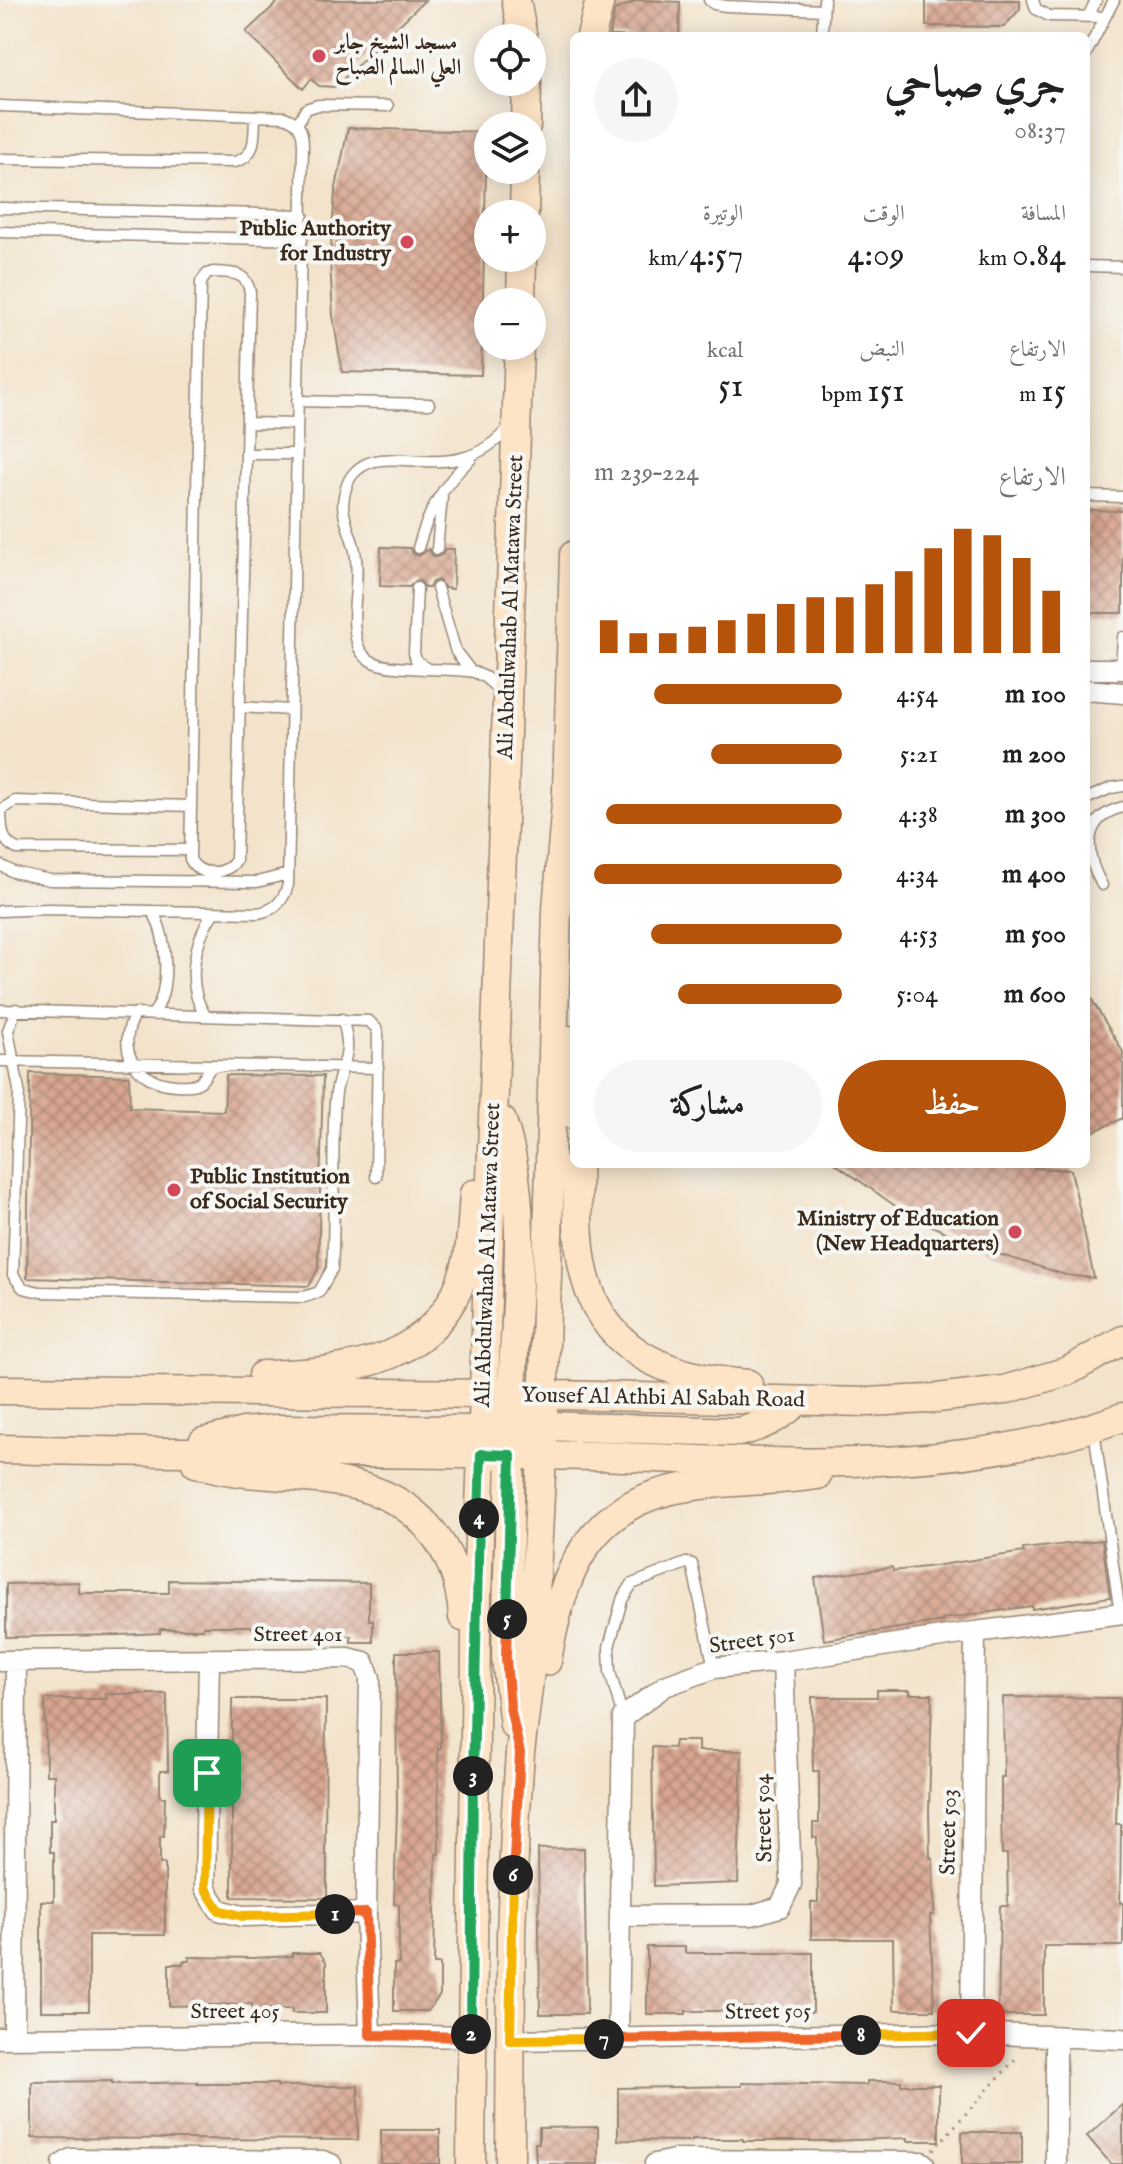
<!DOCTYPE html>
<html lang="ar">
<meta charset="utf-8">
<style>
:root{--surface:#fff;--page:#f6f6f6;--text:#222;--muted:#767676;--accent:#b45309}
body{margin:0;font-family:"IM FELL English",Amiri,serif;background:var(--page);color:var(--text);direction:rtl;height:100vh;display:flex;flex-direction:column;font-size:30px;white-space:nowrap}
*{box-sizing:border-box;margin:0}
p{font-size:26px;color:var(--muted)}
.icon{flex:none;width:44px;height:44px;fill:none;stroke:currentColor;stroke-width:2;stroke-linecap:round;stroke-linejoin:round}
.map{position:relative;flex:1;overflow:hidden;direction:ltr}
.side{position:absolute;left:570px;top:32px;width:520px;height:1136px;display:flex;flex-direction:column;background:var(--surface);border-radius:12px;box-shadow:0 4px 20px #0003;direction:rtl}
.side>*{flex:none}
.buttons{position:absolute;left:474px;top:24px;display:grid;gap:16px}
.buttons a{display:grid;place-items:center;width:72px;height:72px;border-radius:50%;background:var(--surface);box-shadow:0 4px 20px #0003;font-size:40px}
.pin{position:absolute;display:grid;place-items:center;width:68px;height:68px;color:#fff;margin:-34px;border-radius:16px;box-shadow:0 4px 12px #0006}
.km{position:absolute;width:40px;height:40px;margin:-20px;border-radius:50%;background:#222;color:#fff;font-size:22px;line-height:40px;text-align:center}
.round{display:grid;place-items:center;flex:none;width:84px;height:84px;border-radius:42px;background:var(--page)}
.summary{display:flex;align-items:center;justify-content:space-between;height:136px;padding:0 24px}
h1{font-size:44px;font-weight:600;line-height:60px}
.metrics{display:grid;grid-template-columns:repeat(3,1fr);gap:12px;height:136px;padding:8px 24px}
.metrics div{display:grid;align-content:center}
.metrics b{font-size:34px;font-weight:600}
.metrics small{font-size:22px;font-weight:400}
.metrics p{font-size:22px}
.chart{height:224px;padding:16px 24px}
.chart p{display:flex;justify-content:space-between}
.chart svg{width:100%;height:144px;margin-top:8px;stroke:var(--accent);stroke-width:6}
.primary-button{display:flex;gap:16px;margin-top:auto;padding:16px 24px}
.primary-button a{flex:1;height:92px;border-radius:48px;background:var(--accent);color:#fff;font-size:32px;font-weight:600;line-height:92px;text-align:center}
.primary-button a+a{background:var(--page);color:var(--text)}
ul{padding:0 24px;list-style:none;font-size:26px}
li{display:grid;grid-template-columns:128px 96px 1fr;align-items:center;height:60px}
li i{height:20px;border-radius:10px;background:var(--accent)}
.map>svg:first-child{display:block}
</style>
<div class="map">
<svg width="1123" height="2164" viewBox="0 0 1123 2164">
<defs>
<pattern id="building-cross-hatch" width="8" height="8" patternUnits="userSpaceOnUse" patternTransform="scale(2)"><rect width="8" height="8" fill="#d8a691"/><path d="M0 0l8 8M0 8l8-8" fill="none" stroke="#b08776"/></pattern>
</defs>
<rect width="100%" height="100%" fill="#f6f6f2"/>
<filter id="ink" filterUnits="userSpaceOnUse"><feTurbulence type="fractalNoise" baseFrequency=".0125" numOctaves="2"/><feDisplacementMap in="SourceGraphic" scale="16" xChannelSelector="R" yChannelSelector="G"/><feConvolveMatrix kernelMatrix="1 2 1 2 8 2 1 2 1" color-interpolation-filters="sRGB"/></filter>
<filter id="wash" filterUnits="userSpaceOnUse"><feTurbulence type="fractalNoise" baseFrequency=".006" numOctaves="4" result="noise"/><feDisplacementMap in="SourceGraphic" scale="32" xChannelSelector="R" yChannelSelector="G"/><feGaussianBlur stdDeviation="1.8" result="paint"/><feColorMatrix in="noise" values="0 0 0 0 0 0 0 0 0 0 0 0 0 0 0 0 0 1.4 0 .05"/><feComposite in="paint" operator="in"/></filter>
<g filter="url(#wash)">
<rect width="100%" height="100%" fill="#f3e3cb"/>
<g id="blocks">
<path fill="url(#building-cross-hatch)" d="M280,0H425L335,87L319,86L311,79L303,89L246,32Z
M638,0L680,2L679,36H609L615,10Z
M926,0H1020V9L1004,27L926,26Z
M348,128L487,132L481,375L342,372L333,316L330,259L335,193Z
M1086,510L1123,511V613H1086Z
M381,547L410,548L413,554L419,556L429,549L432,555L437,557L443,554L445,549H454L453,589L445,588L438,580L432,582L429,588H425L422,582L417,580L409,587L380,586Z
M1086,990L1123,1052V1118L1086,1135Z
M30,1073L129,1076L130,1108L224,1111L226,1075L323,1076L318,1269L309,1286L27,1278Z
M836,1164H1036L1034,1168L1071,1170L1094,1278L1066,1275L982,1249L908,1215Z
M1102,1540L1110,1597L1032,1609V1606L942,1619L943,1621L824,1640L815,1578L892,1567L893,1571L934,1566L1024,1552L1023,1549Z
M169,1580L369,1583V1620H373V1642H351V1636L294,1635V1628H252V1626H203V1629H160V1633L118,1635L6,1637V1584L79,1582V1593H169Z
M396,1652H439L441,1748H438L439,1854H436L434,1964H440V1995L428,2011H394V1964H399V1904H394L397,1809Z
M877,1690H910V1694H932L929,1811L930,1858H933L934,1900V1915H930L934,2010H894L893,1939H811V1902H818L817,1838H813V1823H819V1771H813L812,1697H877Z
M106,1694H167L168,1771H160V1797H165L164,1836H160V1864H165V1935H89V2011H41V1901H54V1852H50V1820H54V1775H46L45,1699H106Z
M1003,1697L1120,1698L1116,1824H1121L1120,1903H1123V1946H1044V2015H998L1000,1906H1008L1007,1854H1002L1001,1812V1777H1004Z
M232,1699H326L325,1855H327V1898L232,1897Z
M675,1741H698V1751H742L738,1883L654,1886L652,1747L674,1748Z
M584,1848L587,2014H540L538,1849Z
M647,1947H685V1953H813V2012L771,2013V2008H726V2011H686V2014H647Z
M292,1953H320L326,1962V2013H292V2009H252V2004L169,2006V1964H183V1961H189V1957L252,1958L292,1956Z
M112,2081V2084L197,2082V2084H277V2086H358V2140L32,2138V2082Z
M867,2081H901V2085H939V2141H908V2138L828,2141H743V2139H692V2141L618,2140V2088L742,2086V2083L867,2085Z
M1123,2104V2164H1111L1087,2136Z
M598,2127V2164H536L535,2143H539V2128Z
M381,2130H440V2164H381Z
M962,2132H1022V2164H962Z"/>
</g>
</g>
<g filter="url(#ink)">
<use href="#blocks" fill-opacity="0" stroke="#978674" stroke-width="2"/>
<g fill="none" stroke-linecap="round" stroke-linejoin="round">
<defs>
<path id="lane" d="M709,0L714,4L726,6L823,10
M1033,0L1036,9L1049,16L1105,17
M1088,17L1096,0
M822,36L824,0
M1086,54L1114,0
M0,106L284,117C299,122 303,130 303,145L288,885C283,902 275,910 258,913L48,909L0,911
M297,124L306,109L318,105L388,106
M0,159L235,162C257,156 254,136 255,117
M0,208L303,215
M0,232L302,240
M1086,266L1123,267
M213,272C232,273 246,271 250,292L236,860C227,876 198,877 190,859L201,282L207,274Z
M297,401L429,404
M247,423L296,424
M246,454H296
M1086,496L1123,497
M418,548C428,512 443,484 471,459
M437,549L442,497
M417,588L414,653L416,660L426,668
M437,588L456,652L470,670
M1121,669L1123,637
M502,693L485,677L474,672C449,667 390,672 371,661C364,657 359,650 357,642C349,614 361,581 355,551C352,535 343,521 343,504C344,493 347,479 356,471C389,438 456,493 511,425
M240,707L290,710
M1086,799L1111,788L1123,786
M190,850L17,849C0,841 2,828 1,810L15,801L191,806
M0,865L13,872L50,880L257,882L288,874
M1102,885C1084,854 1082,817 1123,807
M152,911C168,934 171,991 153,1014
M16,1009L8,1031L19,1090L13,1275L23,1288L40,1292L304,1297L319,1292L332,1269C336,1213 331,1158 335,1102C337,1065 356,1060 342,1019
M0,1010L369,1021L376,1028L378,1034L376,1177
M136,1013C114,1049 136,1083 176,1085C184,1085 194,1087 201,1081C205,1077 209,1070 212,1065
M205,1015C185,984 194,940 214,912
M0,1061L378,1068
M1094,1430L1120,1614
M623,1717L610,1672L609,1647L622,1600L632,1584L686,1563L692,1564L714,1668"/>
<path id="street" d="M1086,669H1123
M1086,690L1123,693
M209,1659L205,1888L219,1910L242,1916L366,1913
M0,1661L348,1658L364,1662L370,1678L366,1913L370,2035
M621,1916L752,1915L780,1907L791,1884L783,1661
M971,2033L975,1632
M0,2038L370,2035L471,2037
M14,2038L16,1661
M1056,2038V2164
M618,2039L623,1717L665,1686L714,1668L783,1661L975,1632L1123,1613
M510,2040L971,2033L1123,2039
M63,2164L71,2159L323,2161L331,2164
M655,2164L674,2160L922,2162L924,2164"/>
<path id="secondary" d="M516,0L523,38
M591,36L600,0
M526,126L527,82
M524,214L525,170
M521,302L522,258
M569,1040L574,1115
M502,1121C531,1205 515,1306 512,1394L516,1409
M577,1164C578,1197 576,1229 582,1262C597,1351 667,1378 748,1384
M263,1375C350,1372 442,1363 467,1262C472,1241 472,1216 474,1194
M0,1390L512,1394L867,1402L929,1399L1004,1390L1068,1371L1123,1340
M524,1430L542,1426L739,1432C763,1426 779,1418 798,1401
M506,1436L511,1455L506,1658L514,1725
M203,1442L243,1432L276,1429L481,1430L501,1422L543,1395
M0,1449C181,1454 362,1452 543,1455C737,1457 937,1485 1123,1417
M196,1463C272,1487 371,1461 428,1527C451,1553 461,1583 463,1617
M547,1661C561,1576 587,1504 682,1488C726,1480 772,1482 817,1475
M471,2164L476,1628L519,346
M510,2164L511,1935L515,1826L520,1753L532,1655L542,1455L557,909L567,791L574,555"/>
</defs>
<use href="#lane" stroke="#978674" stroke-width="13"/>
<use href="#street" stroke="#978674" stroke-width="23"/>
<use href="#secondary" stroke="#978674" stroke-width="31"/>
<path stroke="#978674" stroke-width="3" stroke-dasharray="2 6" stroke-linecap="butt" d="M933,2150L1019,2055"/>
<use href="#lane" stroke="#fff" stroke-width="10"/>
<use href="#street" stroke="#fff" stroke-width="20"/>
<use href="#secondary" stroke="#fee4c6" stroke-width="28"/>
</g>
</g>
<g fill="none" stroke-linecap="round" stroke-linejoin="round" filter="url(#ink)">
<defs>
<path id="split-1" d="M207,1773L205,1888L219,1910L242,1916L335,1914"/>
<path id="split-2" d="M335,1914L366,1913L370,2035L471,2037V2034"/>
<path id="split-3" d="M471,2034L473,1776"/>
<path id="split-4" d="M473,1776L479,1518"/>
<path id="split-5" d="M479,1518L481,1454L511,1455L507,1619"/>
<path id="split-6" d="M507,1619L506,1658L510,1707L520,1753L513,1875"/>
<path id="split-7" d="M513,1875L510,2040L604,2039"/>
<path id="split-8" d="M604,2039L861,2035"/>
<path id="split-9" d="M861,2035L971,2033"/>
</defs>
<use href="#split-1" stroke="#fff" stroke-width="16"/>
<use href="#split-2" stroke="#fff" stroke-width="16"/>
<use href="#split-3" stroke="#fff" stroke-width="16"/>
<use href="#split-4" stroke="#fff" stroke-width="16"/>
<use href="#split-5" stroke="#fff" stroke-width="16"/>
<use href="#split-6" stroke="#fff" stroke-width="16"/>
<use href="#split-7" stroke="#fff" stroke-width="16"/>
<use href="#split-8" stroke="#fff" stroke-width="16"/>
<use href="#split-9" stroke="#fff" stroke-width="16"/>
<use href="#split-1" stroke="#f5b400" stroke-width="10"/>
<use href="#split-2" stroke="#f0652b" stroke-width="10"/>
<use href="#split-3" stroke="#22a559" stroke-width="10"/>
<use href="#split-4" stroke="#22a559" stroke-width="10"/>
<use href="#split-5" stroke="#22a559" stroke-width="10"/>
<use href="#split-6" stroke="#f0652b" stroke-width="10"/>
<use href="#split-7" stroke="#f5b400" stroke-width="10"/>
<use href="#split-8" stroke="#f0652b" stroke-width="10"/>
<use href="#split-9" stroke="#f5b400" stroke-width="10"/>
</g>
<g fill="#d1495b" stroke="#f6f6f2" stroke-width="3">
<circle cx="319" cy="56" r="8"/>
<circle cx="407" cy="242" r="8"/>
<circle cx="174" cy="1190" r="8"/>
<circle cx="1015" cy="1232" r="8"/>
</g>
<g text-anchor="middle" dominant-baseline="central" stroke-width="8" stroke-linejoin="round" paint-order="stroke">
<g font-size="22" font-weight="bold" fill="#3b2a1e" stroke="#f6f6f2" text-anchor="start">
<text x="335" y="43">مسجد الشيخ جابر<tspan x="335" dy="25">العلي السالم الصباح</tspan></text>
<text x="391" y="229" text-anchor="end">Public Authority<tspan x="391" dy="25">for Industry</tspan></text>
<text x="190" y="1177">Public Institution<tspan x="190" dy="25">of Social Security</tspan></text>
<text x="999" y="1219" text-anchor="end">Ministry of Education<tspan x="999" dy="25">(New Headquarters)</tspan></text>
</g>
<g font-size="22" fill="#3b2a1e" stroke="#f6f6f2">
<text transform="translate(511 607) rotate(-88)">Ali Abdulwahab Al Matawa Street</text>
<text transform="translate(488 1255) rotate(-88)">Ali Abdulwahab Al Matawa Street</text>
<text transform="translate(663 1398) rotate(1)">Yousef Al Athbi Al Sabah Road</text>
<text x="298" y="1635">Street 401</text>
<text transform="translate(752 1641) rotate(-8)">Street 501</text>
<text transform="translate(764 1818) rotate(-92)">Street 504</text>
<text transform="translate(949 1832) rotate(-89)">Street 503</text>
<text x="235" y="2012">Street 405</text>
<text transform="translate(768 2012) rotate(-1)">Street 505</text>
</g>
</g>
</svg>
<div class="buttons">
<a><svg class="icon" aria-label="locate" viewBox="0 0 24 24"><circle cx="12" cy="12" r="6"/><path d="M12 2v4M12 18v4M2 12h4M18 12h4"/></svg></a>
<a><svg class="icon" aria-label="layers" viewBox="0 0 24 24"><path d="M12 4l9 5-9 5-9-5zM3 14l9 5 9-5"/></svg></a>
<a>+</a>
<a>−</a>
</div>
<div class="pin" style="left:207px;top:1773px;background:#1e9e55"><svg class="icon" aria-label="arrive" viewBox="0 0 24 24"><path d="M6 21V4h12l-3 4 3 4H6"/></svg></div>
<div class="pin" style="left:971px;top:2033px;background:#d93025"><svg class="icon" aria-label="check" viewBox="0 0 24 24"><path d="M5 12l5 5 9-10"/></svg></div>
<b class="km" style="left:335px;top:1914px">1</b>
<b class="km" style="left:471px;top:2034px">2</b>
<b class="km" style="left:473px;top:1776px">3</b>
<b class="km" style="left:479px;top:1518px">4</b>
<b class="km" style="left:507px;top:1619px">5</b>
<b class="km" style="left:513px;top:1875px">6</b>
<b class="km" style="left:604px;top:2039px">7</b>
<b class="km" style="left:861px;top:2035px">8</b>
<section class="side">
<div class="summary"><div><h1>جري صباحي</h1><p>08:37</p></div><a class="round"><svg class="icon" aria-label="share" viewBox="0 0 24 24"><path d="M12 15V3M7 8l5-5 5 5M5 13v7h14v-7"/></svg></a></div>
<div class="metrics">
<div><p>المسافة</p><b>0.84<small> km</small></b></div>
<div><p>الوقت</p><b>4:09</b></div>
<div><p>الوتيرة</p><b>4:57<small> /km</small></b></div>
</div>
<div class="metrics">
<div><p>الارتفاع</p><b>15<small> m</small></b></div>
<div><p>النبض</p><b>151<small> bpm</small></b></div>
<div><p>kcal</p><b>51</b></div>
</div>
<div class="chart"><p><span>الارتفاع</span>224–239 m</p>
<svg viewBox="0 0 160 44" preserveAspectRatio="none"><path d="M5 44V34M15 44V38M25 44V38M35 44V36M45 44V34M55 44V32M65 44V29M75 44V27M85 44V27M95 44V23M105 44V19M115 44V12M125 44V6M135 44V8M145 44V15M155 44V25"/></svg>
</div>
<ul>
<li><b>100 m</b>4:54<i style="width:76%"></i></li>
<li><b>200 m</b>5:21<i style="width:53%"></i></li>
<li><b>300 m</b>4:38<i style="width:95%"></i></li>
<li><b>400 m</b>4:34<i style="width:100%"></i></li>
<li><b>500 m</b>4:53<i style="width:77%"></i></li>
<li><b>600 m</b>5:04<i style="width:66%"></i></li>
</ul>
<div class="primary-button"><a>حفظ</a><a>مشاركة</a></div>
</section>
</div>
